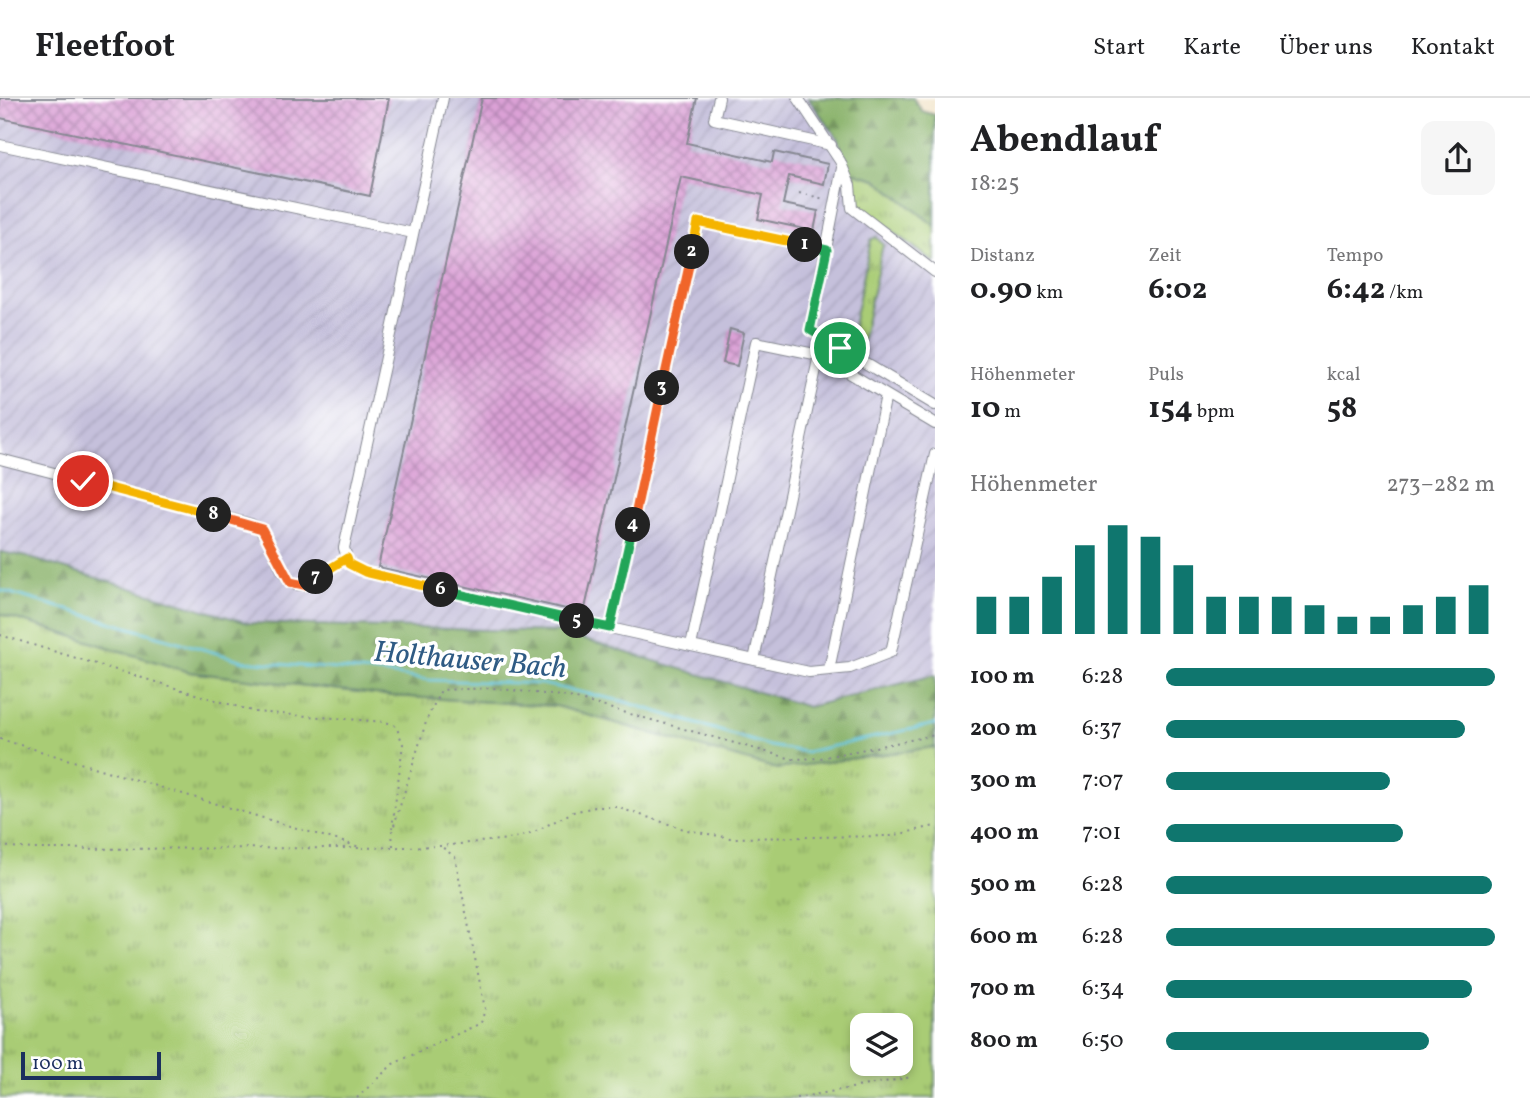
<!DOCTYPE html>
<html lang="de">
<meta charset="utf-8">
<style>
:root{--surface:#fff;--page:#f6f6f6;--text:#202124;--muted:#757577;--line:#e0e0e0;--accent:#0f766e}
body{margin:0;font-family:Vollkorn,serif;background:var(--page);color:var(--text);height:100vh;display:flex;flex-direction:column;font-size:26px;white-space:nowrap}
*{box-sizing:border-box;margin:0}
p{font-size:23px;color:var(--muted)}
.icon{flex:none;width:38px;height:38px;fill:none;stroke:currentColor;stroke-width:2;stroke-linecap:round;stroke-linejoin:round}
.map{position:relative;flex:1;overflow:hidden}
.panel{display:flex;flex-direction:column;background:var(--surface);width:595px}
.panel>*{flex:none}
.buttons{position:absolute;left:850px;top:915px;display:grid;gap:14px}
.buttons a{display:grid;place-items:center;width:63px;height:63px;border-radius:14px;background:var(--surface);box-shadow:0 4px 10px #0003;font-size:35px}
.scale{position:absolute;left:21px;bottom:18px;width:140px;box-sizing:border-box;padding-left:7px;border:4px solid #1b2f5e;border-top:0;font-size:19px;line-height:24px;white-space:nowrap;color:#1b2f5e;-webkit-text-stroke:5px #fff;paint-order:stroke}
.pin{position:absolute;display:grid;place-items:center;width:60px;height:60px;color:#fff;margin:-30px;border:4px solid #fff;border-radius:50%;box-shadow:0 2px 7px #0007}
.km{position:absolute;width:35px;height:35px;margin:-18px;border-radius:50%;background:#222;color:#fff;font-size:19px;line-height:35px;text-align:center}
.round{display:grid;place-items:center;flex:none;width:74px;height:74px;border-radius:14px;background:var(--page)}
.headline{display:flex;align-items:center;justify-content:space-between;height:119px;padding:0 35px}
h1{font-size:38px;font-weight:700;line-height:52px}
.metrics{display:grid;grid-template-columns:repeat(3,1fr);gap:10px;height:119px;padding:7px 35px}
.metrics div{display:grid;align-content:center}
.metrics b{font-size:30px;font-weight:700}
.metrics small{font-size:19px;font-weight:400}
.metrics p{font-size:19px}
.chart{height:196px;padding:14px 35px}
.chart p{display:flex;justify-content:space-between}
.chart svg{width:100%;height:126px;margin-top:7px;stroke:var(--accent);stroke-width:6}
ul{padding:0 35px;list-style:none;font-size:23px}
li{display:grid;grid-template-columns:112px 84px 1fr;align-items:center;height:52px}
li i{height:18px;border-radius:9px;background:var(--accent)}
header{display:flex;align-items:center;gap:42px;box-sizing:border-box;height:98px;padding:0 35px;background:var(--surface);border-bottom:2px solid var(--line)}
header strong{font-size:33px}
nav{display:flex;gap:38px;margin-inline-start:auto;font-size:24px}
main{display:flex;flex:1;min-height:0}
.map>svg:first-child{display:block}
</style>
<header>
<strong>Fleetfoot</strong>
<nav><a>Start</a><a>Karte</a><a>Über uns</a><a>Kontakt</a></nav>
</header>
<main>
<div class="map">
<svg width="935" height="1000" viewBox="0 0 935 1000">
<defs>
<pattern id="industrial-furrows" width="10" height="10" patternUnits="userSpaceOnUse" patternTransform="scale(1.75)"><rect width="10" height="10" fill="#c5c0db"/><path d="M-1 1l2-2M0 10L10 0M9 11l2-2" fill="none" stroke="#a9a5be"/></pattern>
<pattern id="grass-tufts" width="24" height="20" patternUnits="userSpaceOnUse" patternTransform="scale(1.75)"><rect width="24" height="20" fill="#a9cc75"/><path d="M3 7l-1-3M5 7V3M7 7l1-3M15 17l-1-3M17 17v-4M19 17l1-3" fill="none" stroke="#89a663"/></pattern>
<pattern id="forest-firs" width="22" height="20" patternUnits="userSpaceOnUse" patternTransform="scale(1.75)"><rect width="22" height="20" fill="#86b066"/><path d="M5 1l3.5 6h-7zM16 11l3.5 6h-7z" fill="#6d9057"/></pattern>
<pattern id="building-cross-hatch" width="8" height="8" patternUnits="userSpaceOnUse" patternTransform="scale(1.75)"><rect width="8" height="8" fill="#dba1d6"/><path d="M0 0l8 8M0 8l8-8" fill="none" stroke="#b184b1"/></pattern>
</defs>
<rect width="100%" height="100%" fill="#fff"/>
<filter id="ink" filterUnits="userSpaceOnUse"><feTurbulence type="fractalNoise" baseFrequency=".0143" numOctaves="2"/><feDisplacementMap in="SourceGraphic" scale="14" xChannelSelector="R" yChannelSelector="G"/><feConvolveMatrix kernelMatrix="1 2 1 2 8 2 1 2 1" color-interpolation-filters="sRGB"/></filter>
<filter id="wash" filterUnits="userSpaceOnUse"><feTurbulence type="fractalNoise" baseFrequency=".00686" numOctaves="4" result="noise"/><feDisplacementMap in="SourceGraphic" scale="28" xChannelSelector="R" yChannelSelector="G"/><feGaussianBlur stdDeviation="1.57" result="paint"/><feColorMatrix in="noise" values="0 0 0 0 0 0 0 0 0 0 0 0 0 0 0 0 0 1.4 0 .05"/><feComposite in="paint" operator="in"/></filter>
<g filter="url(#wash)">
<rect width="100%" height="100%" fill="#f1e2c5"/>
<path fill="url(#industrial-furrows)" d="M0,0H807L836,38L860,108L935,165V577L808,609L558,534L247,524L23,458L0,454Z"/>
<path fill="url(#grass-tufts)" stroke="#627e6a" stroke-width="2" fill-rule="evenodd" d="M850,74L876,81L935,128V165L860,108Z
M876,139L883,146L861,249L855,253L849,247L871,142Z
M0,516L189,574L392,598L556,608L777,671L935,649V1000H0ZM863,928H901V966H863Z"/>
<path fill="url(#forest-firs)" stroke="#507062" stroke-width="2" d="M808,0H913L922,13L935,17V128L876,81L850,74L837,39Z
M0,454L23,458L248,525L558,534L808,609L935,577V649L777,671L556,608L392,598L189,574L0,516Z"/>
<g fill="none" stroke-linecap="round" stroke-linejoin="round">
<path stroke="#5fc3dd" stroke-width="2.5" d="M0,492L244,563L372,574L429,582L542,586L622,603L770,648L806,654L935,626"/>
</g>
<g id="blocks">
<path fill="url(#building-cross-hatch)" d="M0,0H389L370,98L0,20Z
M482,0H697L687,45L772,64L774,54L828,66L824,86L789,78L783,106L818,113L814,133L758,121L763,97L681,79L584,515L378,469Z
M730,231L744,235L737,268L723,265Z"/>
</g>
</g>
<g filter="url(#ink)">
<use href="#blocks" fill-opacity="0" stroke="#868892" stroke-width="2"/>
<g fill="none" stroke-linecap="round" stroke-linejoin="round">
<defs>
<path id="minor" d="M443,0L344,450L349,466L365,474L610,530L699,124L827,152
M719,0L714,21L831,47
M798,0L840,63L850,87L852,110L935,174
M0,47L413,135
M842,70L810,232L935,307
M0,361L251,426C278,438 272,473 296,487H304L347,460
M610,530L809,574L850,570L891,554L935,356
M691,548L756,244L819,257L935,326
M754,562L819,257
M829,572L886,297"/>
</defs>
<use href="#minor" stroke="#868892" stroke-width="12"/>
<path stroke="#868892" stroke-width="2" stroke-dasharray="2 5" stroke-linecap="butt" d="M799,95L825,101
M0,537L255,614L386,624L396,628L403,646L392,730
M0,641L363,750L441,748L508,741L528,737L573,714L595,709H616L687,732L730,740L891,738L935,728
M0,748L32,751L359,750
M393,748L392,734L427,621L441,592L493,590L569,599L792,661L820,660L935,637
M357,1000L393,966L481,925L485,911L455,759L442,749
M796,1000L912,979"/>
<use href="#minor" stroke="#fff" stroke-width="10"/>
</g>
</g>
<g fill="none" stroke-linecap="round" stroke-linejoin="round" filter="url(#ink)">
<defs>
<path id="split-1" d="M805,147L827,152L810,232L840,250"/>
<path id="split-2" d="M692,154L698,124L805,147"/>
<path id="split-3" d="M662,290L692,154"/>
<path id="split-4" d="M633,427L662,290"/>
<path id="split-5" d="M577,523L610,530L633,427"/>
<path id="split-6" d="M441,492L577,523"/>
<path id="split-7" d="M316,479L347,460L349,466L365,474L441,492"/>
<path id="split-8" d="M214,417L262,431L290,484L304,487L316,479"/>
<path id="split-9" d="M83,383L214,417"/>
</defs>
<use href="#split-1" stroke="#fff" stroke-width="14"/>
<use href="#split-2" stroke="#fff" stroke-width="14"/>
<use href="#split-3" stroke="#fff" stroke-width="14"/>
<use href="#split-4" stroke="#fff" stroke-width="14"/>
<use href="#split-5" stroke="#fff" stroke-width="14"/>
<use href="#split-6" stroke="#fff" stroke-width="14"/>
<use href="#split-7" stroke="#fff" stroke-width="14"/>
<use href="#split-8" stroke="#fff" stroke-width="14"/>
<use href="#split-9" stroke="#fff" stroke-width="14"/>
<use href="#split-1" stroke="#22a559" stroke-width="9"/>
<use href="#split-2" stroke="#f5b400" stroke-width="9"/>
<use href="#split-3" stroke="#f0652b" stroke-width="9"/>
<use href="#split-4" stroke="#f0652b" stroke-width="9"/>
<use href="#split-5" stroke="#22a559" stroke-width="9"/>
<use href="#split-6" stroke="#22a559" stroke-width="9"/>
<use href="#split-7" stroke="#f5b400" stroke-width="9"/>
<use href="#split-8" stroke="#f0652b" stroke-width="9"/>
<use href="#split-9" stroke="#f5b400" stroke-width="9"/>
</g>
<g text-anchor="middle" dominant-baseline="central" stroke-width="7" stroke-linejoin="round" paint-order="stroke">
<g font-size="30" font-style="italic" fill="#2f5b84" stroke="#fff">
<text transform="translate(470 563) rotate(5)">Holthauser Bach</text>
</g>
</g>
</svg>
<div class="buttons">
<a><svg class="icon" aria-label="layers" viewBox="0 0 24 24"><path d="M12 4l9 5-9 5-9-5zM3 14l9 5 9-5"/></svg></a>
</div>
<div class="scale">100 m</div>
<div class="pin" style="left:840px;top:250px;background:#1e9e55"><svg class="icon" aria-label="arrive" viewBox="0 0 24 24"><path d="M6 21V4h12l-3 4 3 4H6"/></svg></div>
<div class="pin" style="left:83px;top:383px;background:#d93025"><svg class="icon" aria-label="check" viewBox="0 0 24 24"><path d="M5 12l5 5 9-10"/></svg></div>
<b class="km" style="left:805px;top:147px">1</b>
<b class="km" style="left:692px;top:154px">2</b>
<b class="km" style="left:662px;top:290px">3</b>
<b class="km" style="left:633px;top:427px">4</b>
<b class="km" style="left:577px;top:523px">5</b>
<b class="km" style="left:441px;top:492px">6</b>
<b class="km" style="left:316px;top:479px">7</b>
<b class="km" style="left:214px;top:417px">8</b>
</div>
<section class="panel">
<div class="headline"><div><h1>Abendlauf</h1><p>18:25</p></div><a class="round"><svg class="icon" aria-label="share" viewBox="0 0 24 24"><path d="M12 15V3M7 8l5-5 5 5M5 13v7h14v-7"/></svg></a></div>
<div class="metrics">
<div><p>Distanz</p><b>0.90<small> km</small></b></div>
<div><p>Zeit</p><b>6:02</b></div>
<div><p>Tempo</p><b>6:42<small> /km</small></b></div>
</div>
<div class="metrics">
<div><p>Höhenmeter</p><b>10<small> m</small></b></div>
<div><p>Puls</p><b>154<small> bpm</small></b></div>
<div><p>kcal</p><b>58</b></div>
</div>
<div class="chart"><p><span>Höhenmeter</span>273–282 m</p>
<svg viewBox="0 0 160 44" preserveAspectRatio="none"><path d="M5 44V31M15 44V31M25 44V24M35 44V13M45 44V6M55 44V10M65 44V20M75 44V31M85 44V31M95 44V31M105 44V34M115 44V38M125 44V38M135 44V34M145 44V31M155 44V27"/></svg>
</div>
<ul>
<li><b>100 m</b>6:28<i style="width:100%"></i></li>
<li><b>200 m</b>6:37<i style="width:91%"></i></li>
<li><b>300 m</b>7:07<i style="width:68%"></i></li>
<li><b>400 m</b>7:01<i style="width:72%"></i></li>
<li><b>500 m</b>6:28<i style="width:99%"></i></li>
<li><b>600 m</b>6:28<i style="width:100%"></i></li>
<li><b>700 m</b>6:34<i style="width:93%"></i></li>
<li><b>800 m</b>6:50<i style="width:80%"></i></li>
</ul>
</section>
</main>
